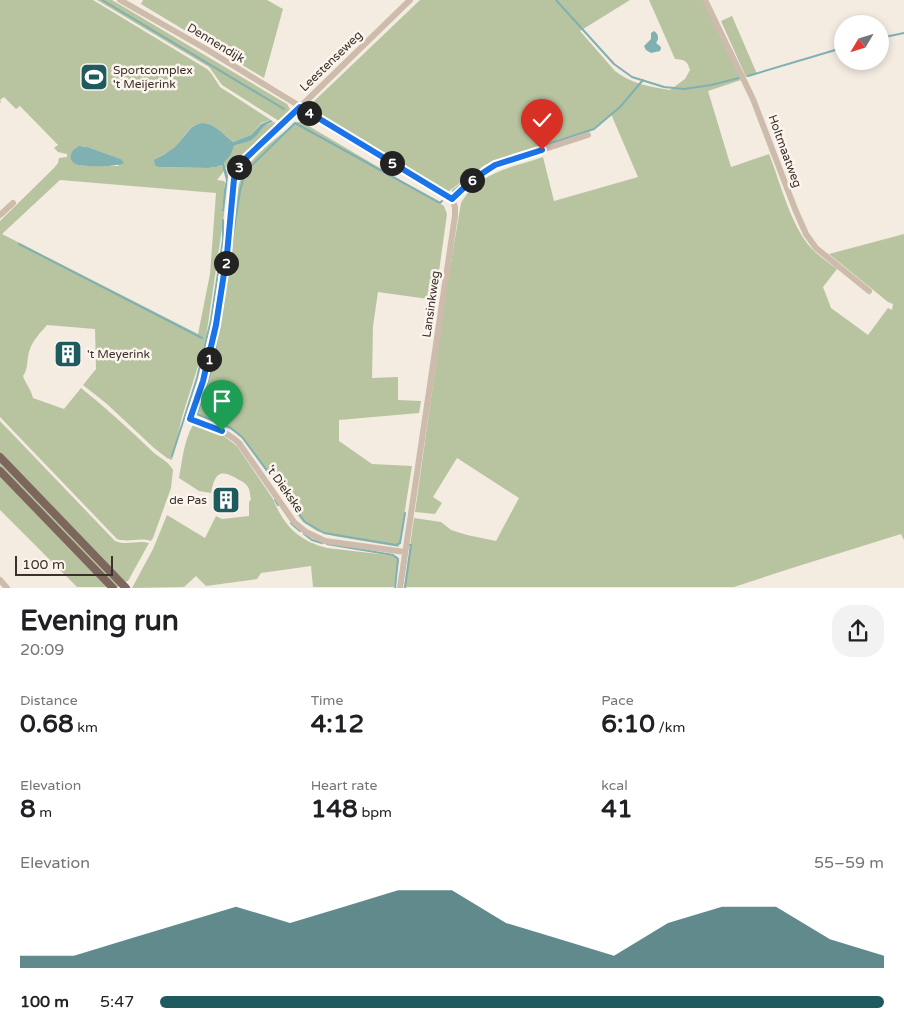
<!DOCTYPE html>
<meta charset="utf-8">
<style>
:root{--surface:#fff;--page:#f2f2f2;--text:#202124;--muted:#757577;--accent:#1f5a5e}
body{margin:0;font-family:"Varela Round",sans-serif;background:var(--page);color:var(--text);height:100vh;display:flex;flex-direction:column;font-size:19px;white-space:nowrap}
*{box-sizing:border-box;margin:0}
p{font-size:16px;color:var(--muted)}
.icon{flex:none;width:28px;height:28px;fill:none;stroke:currentColor;stroke-width:2;stroke-linecap:round;stroke-linejoin:round}
.map{position:relative;height:588px;overflow:hidden}
.sheet{display:flex;flex-direction:column;background:var(--surface);flex:1}
.sheet>*{flex:none}
.needle{width:32px;rotate:232deg}
.buttons{position:absolute;left:834px;top:15px;display:grid;gap:10px}
.buttons a{display:grid;place-items:center;width:55px;height:55px;border-radius:50%;background:var(--surface);box-shadow:0 2px 8px #0003;font-size:25px}
.scale{position:absolute;left:15px;bottom:12px;width:98px;box-sizing:border-box;padding-left:5px;border:2px solid #3b302b;border-top:0;font-size:14px;line-height:18px;white-space:nowrap;color:#3b302b;-webkit-text-stroke:4px #fbf5ee;paint-order:stroke}
.pin{position:absolute;display:grid;place-items:center;width:42px;height:42px;color:#fff;margin:-51px -21px;border-radius:50% 50% 50% 0;rotate:-45deg;box-shadow:0 0 5px #0007}
.pin .icon{rotate:45deg}
.km{position:absolute;width:25px;height:25px;margin:-12px;border-radius:50%;background:#222;color:#fff;font-size:14px;line-height:25px;text-align:center}
.round{display:grid;place-items:center;flex:none;width:52px;height:52px;border-radius:20px;background:var(--page)}
.summary{display:flex;align-items:center;justify-content:space-between;height:85px;padding:0 20px}
h1{font-size:28px;font-weight:800;line-height:38px}
.metrics{display:grid;grid-template-columns:repeat(3,1fr);gap:8px;height:85px;padding:5px 20px}
.metrics div{display:grid;align-content:center}
.metrics b{font-size:25px;font-weight:800}
.metrics small{font-size:14px;font-weight:400}
.metrics p{font-size:14px}
.chart{height:140px;padding:10px 20px}
.chart p{display:flex;justify-content:space-between}
.chart svg{width:100%;height:90px;margin-top:5px;fill:var(--accent);opacity:.7}
ul{padding:0 20px;list-style:none;font-size:16px}
li{display:grid;grid-template-columns:80px 60px 1fr;align-items:center;height:38px}
li i{height:12px;border-radius:6px;background:var(--accent)}
.map>svg:first-child{display:block}
</style>
<div class="map">
<svg width="904" height="588" viewBox="0 0 904 588">
<rect width="100%" height="100%" fill="#f4ebe1"/>
<path fill="#b8c4a0" fill-rule="evenodd" d="M0,0H93L207,69L211,73L220,87L271,120L261,123L251,135L233,142C219,131 205,111 186,133C183,137 181,142 177,146C171,151 163,154 156,159L158,167L208,168L216,167L222,165L224,171L217,180L224,181L225,183L222,211L224,212V215L206,337L199,363L182,417L172,460L167,458L154,448L107,404L83,385L96,369L95,329L47,325C41,332 33,340 30,349C26,358 29,368 23,376C26,385 31,389 33,398L64,409L81,388C106,408 130,430 153,452C160,458 169,462 173,470L171,488L153,538L151,541C139,537 128,543 117,539L0,417V221L54,168L58,163L59,158L67,157V154L58,152L54,148L58,145L20,106L16,109L4,97L0,100L1,102L0,103ZM83,146L121,159L118,166H82L76,164ZM60,180L216,193L210,274L198,334L2,234Z
M97,0H112L287,104L290,109L289,113L281,122L279,121L222,85L209,67Z
M143,0H267L283,9L264,78L141,4Z
M420,0H630L580,31L615,71C632,84 650,87 670,90L685,79L690,70C687,60 685,60 675,59L649,0H702L708,10L741,80L708,91L731,167L769,154C781,184 790,225 812,249C819,256 829,263 837,269L823,287L831,308L868,335L888,308L892,310L893,304L888,302L829,254L904,234V540L901,534L792,568L734,587H404L414,518L441,522L451,530L467,535L496,541L519,498L457,458L433,497L442,503L435,514L415,512L446,292L461,203C479,172 511,168 543,157L554,201L638,177L611,114L599,124L590,131L485,165L477,170L448,192L311,109L310,105Z
M732,16L757,74L746,77L721,21Z
M274,122L277,124L237,165L230,163L226,168L224,163L231,155L234,146L245,142L254,138L263,126Z
M297,122H302L444,206L447,214L435,300L378,292L373,326L372,378L398,377V400L421,401L419,413L339,420V441L372,464L412,466L399,547L334,536L317,531L303,522L292,508L246,442C233,429 218,421 200,416L198,412C209,372 220,331 226,289C229,269 230,249 232,228C234,208 235,187 246,169C258,150 280,136 297,122Z
M0,421L115,541C128,546 137,540 149,543L128,581L123,582L0,455Z
M193,425L221,434L237,446L273,499C284,526 299,541 327,548L396,556L398,557L399,561L394,587H313L311,566L261,573L257,579L206,586L196,576L184,587L132,588L153,549L167,515L205,538L216,516L222,519L249,516V502L251,499C250,496 250,490 248,487C245,482 239,480 234,477C218,468 214,477 211,493L199,491L179,478C182,461 184,440 193,425Z
M0,461L122,587H116L0,468Z
M0,474L110,587H77L0,510Z"/>
<path fill="#7fb0b2" d="M654,31C659,34 659,39 656,43L660,46L661,48L660,51L651,53L646,50L644,46L651,39V33Z
M271,120L273,122C261,125 262,131 254,138C248,143 240,143 234,146L231,155L224,163L228,176L224,212L222,211L224,190L226,180L222,165L216,167L208,168L158,167L155,165L154,160C162,155 171,151 177,145C182,140 185,134 190,129C207,113 221,133 233,142L251,135L261,124Z
M79,146L87,147L121,159L124,163C117,167 86,167 78,165C73,163 74,163 71,160C70,152 73,150 79,146Z"/>
<g fill="none" stroke-linecap="round" stroke-linejoin="round">
<path stroke="#7fb0b2" stroke-width="2" d="M102,0L284,109
M556,0L614,64L632,77L664,87L684,89L711,85L739,78
M880,38L904,33
M748,76L842,48
M519,154L594,129L620,107L643,80
M453,191L478,170L487,167
M19,244L202,338
M172,456L197,378L211,320L223,240V220
M275,500L278,505
M405,513L400,543L396,545L324,533L305,522L242,437L231,428L197,414L213,365L240,191L245,172L295,123L440,203L442,201
M291,523L294,526L300,531
M304,534L312,540L322,543
M327,544L393,555L398,559L395,588
M405,588L411,545H409"/>
<path stroke="#cdbbac" stroke-width="6" d="M120,0L206,49L452,199L455,207V216L400,588
M705,0L753,99L795,209L806,234L816,248L869,291
M452,199L472,180L495,165L588,135
M0,215L13,203
M405,552L325,541L306,532L294,522L239,443C225,430 207,425 190,419C197,397 205,375 210,353C223,299 228,244 232,189L234,179L237,170L246,158L300,107L410,0
M0,580L7,588"/>
<path stroke="#7d675c" stroke-width="8" d="M0,457L126,588
M0,471L113,588"/>
</g>
<g fill="none" stroke-linecap="round" stroke-linejoin="round">
<defs>
<path id="route" d="M222,431L190,419L203,381L216,325L227,254L234,179L237,170L246,158L300,107L452,199L472,180L495,165L542,150"/>
</defs>
<use href="#route" stroke="#fff" stroke-width="10"/>
<use href="#route" stroke="#1a73e8" stroke-width="6"/>
</g>
<defs>
<symbol id="stadium-square" viewBox="-11 -11 22 22"><rect x="-9" y="-9" width="18" height="18" rx="4" fill="#1f5a5e" stroke="#fbf5ee"/><path d="M0-5a6.5 5 0 1 0 0 10a6.5 5 0 1 0 0-10ZM-3.5-1.8h7v3.6h-7Z" fill="#fff"/></symbol>
<symbol id="building-square" viewBox="-11 -11 22 22"><rect x="-9" y="-9" width="18" height="18" rx="4" fill="#1f5a5e" stroke="#fbf5ee"/><path d="M-4-6H4V6H1V3H-1V6H-4ZM-2.5-4.3h1.7v1.8h-1.7ZM.8-4.3h1.7v1.8H.8ZM-2.5-1h1.7V.8h-1.7ZM.8-1h1.7V.8H.8Z" fill="#fff"/></symbol>
</defs>
<g fill-rule="evenodd">
<use href="#stadium-square" x="78" y="61" width="32" height="32"/>
<use href="#building-square" x="52" y="338" width="32" height="32"/>
<use href="#building-square" x="210" y="484" width="32" height="32"/>
</g>
<g text-anchor="middle" dominant-baseline="central" stroke-width="5" stroke-linejoin="round" paint-order="stroke">
<g font-size="12" fill="#3b302b" stroke="#fbf5ee">
<text transform="translate(216 43) rotate(31)">Dennendijk</text>
<text transform="translate(331 61) rotate(-44)">Leestenseweg</text>
<text transform="translate(785 151) rotate(70)">Holtmaatweg</text>
<text transform="translate(431 304) rotate(-82)">Lansinkweg</text>
<text transform="translate(285 489) rotate(55)">'t Diekske</text>
</g>
<g font-size="12" fill="#3b302b" stroke="#fbf5ee" text-anchor="start">
<text x="113" y="70">Sportcomplex<tspan x="113" dy="14">'t Meijerink</tspan></text>
<text x="87" y="354">'t Meyerink</text>
<text x="207" y="500" text-anchor="end">de Pas</text>
</g>
</g>
</svg>
<div class="buttons">
<a><svg class="needle" viewBox="-14 -14 28 28"><path d="M0-13l5 13h-10z" fill="#e53935"/><path d="M0 13l5-13h-10z" fill="#757577"/></svg></a>
</div>
<div class="scale">100 m</div>
<div class="pin" style="left:222px;top:431px;background:#1e9e55"><svg class="icon" aria-label="arrive" viewBox="0 0 24 24"><path d="M6 21V4h12l-3 4 3 4H6"/></svg></div>
<div class="pin" style="left:542px;top:150px;background:#d93025"><svg class="icon" aria-label="check" viewBox="0 0 24 24"><path d="M5 12l5 5 9-10"/></svg></div>
<b class="km" style="left:209px;top:359px">1</b>
<b class="km" style="left:226px;top:263px">2</b>
<b class="km" style="left:239px;top:167px">3</b>
<b class="km" style="left:309px;top:113px">4</b>
<b class="km" style="left:392px;top:163px">5</b>
<b class="km" style="left:472px;top:180px">6</b>
</div>
<section class="sheet">
<div class="summary"><div><h1>Evening run</h1><p>20:09</p></div><a class="round"><svg class="icon" aria-label="share" viewBox="0 0 24 24"><path d="M12 15V3M7 8l5-5 5 5M5 13v7h14v-7"/></svg></a></div>
<div class="metrics">
<div><p>Distance</p><b>0.68<small> km</small></b></div>
<div><p>Time</p><b>4:12</b></div>
<div><p>Pace</p><b>6:10<small> /km</small></b></div>
</div>
<div class="metrics">
<div><p>Elevation</p><b>8<small> m</small></b></div>
<div><p>Heart rate</p><b>148<small> bpm</small></b></div>
<div><p>kcal</p><b>41</b></div>
</div>
<div class="chart"><p><span>Elevation</span>55–59 m</p>
<svg viewBox="0 0 160 44" preserveAspectRatio="none"><path d="M0 44V38L10 38L20 30L30 22L40 14L50 22L60 14L70 6L80 6L90 22L100 30L110 38L120 22L130 14L140 14L150 30L160 38V44z"/></svg>
</div>
<ul>
<li><b>100 m</b>5:47<i style="width:100%"></i></li>
</ul>
</section>
